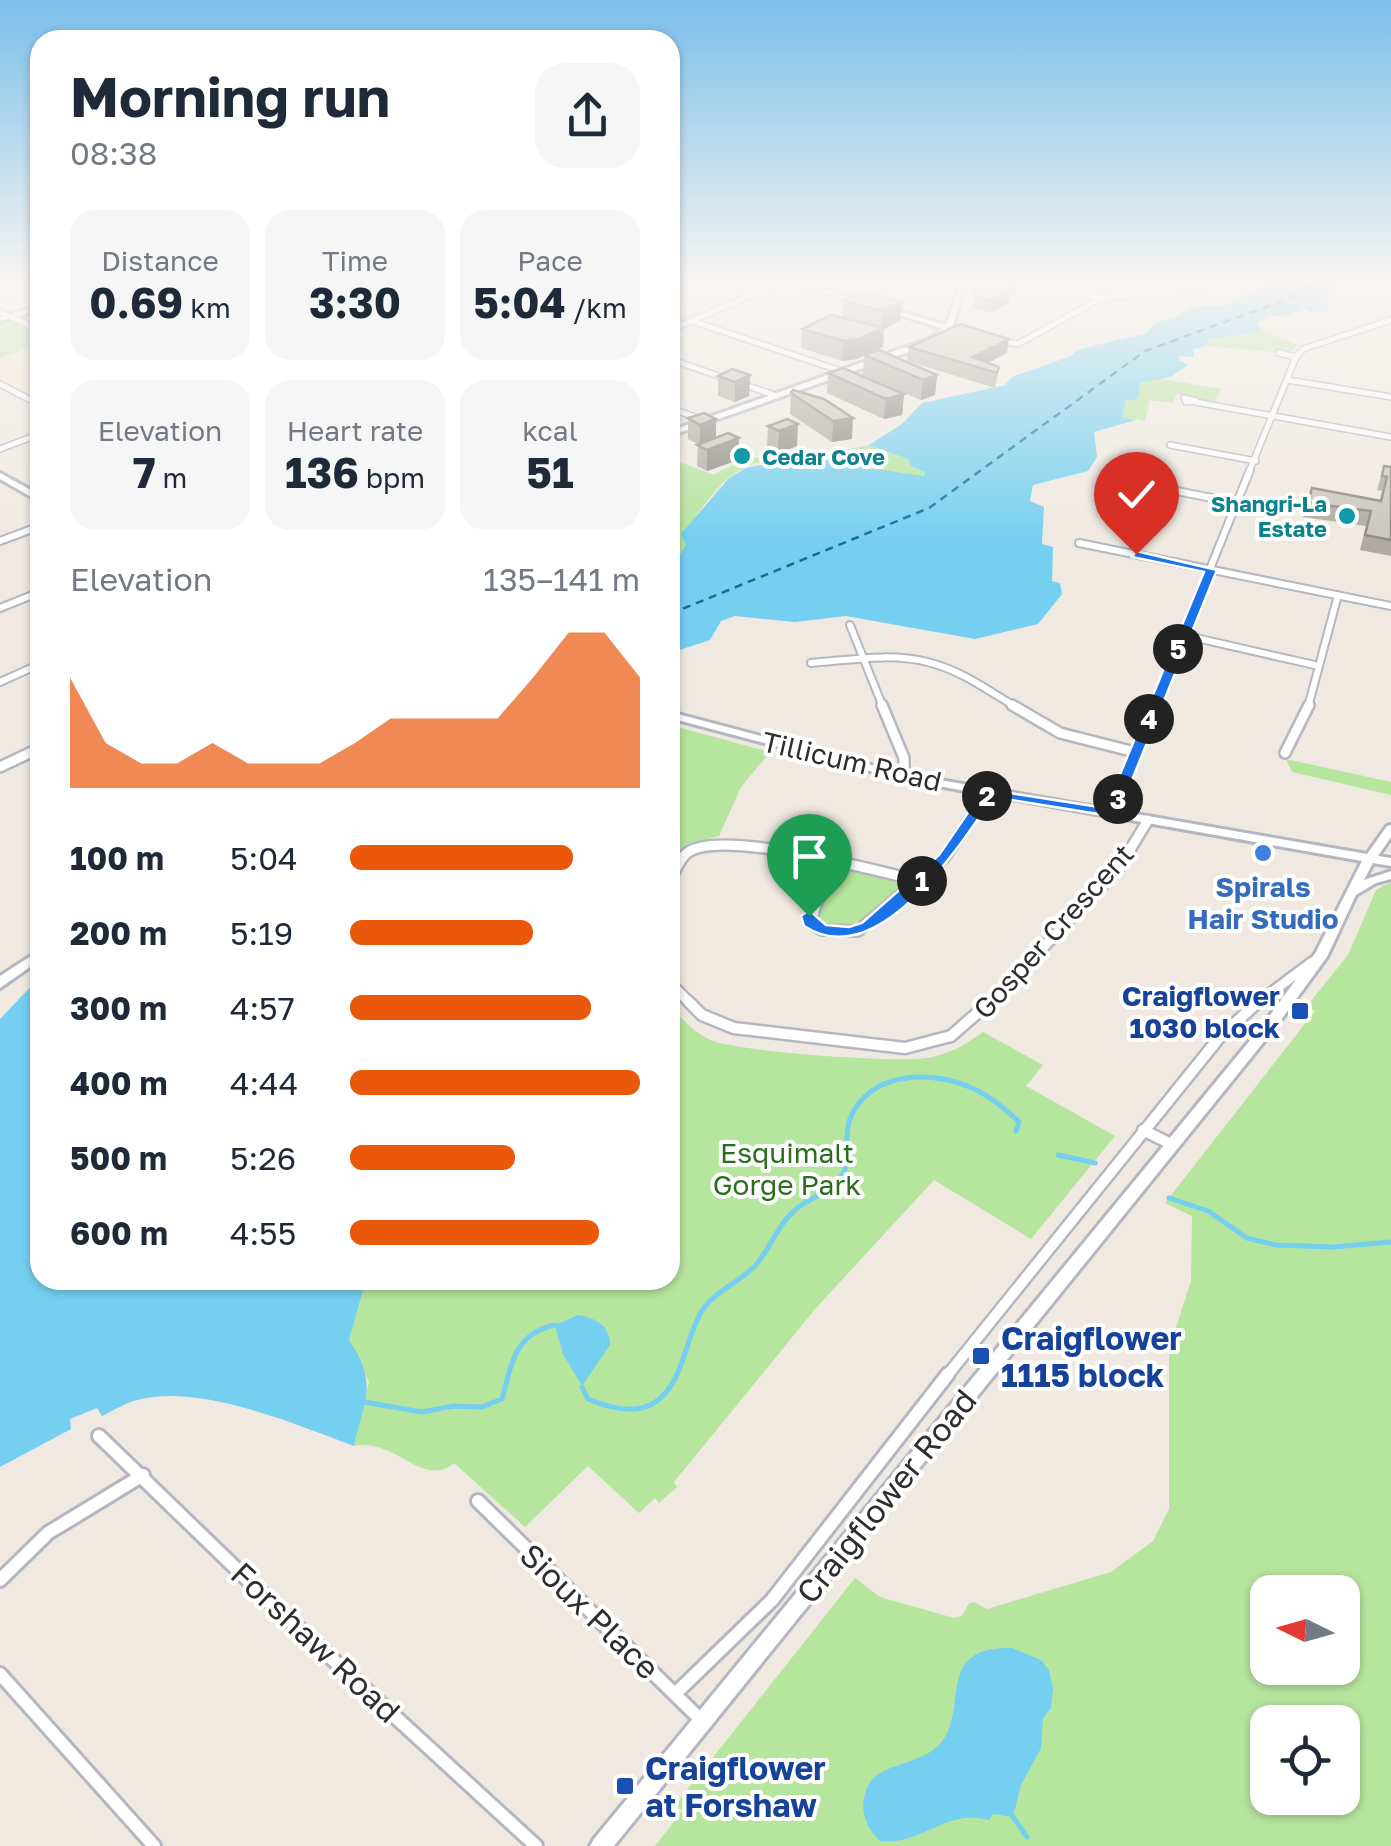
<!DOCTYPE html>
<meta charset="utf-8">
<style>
:root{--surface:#fff;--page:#f6f6f7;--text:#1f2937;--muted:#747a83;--accent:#ea580c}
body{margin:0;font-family:"Golos Text",sans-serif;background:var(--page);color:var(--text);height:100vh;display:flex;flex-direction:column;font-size:38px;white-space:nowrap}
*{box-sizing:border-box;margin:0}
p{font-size:32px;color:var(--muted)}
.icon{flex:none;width:55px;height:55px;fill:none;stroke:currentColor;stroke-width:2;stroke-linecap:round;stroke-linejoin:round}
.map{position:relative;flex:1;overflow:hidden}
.panel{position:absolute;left:30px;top:30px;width:650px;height:1260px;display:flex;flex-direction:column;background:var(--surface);border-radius:30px;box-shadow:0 2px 8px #0004}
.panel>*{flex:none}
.needle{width:65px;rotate:275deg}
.tools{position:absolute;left:1250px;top:1575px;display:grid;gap:20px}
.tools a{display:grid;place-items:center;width:110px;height:110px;border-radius:20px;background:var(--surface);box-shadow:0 2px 8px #0004;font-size:50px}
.pin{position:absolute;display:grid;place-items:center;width:85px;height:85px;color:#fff;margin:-102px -42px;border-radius:50% 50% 50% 0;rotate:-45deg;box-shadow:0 0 10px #0007}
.pin .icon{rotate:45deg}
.km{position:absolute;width:50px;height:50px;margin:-25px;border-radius:50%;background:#222;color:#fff;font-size:28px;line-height:50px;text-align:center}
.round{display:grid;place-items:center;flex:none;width:105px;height:105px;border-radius:30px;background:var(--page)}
.summary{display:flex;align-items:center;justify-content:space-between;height:170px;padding:0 40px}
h1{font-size:55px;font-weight:700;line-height:75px}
.metrics{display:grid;grid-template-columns:repeat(3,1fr);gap:15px;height:170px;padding:10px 40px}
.metrics div{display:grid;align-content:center;border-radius:25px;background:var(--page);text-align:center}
.metrics b{font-size:42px;font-weight:700}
.metrics small{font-size:28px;font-weight:400}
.metrics p{font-size:28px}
.chart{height:280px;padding:20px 40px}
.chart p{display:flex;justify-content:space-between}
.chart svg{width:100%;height:180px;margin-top:10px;fill:var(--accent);opacity:.7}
ul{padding:0 40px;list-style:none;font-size:32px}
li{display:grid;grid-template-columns:160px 120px 1fr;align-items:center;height:75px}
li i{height:25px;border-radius:12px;background:var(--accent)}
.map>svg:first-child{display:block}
</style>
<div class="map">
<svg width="1391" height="1846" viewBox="0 0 1391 1846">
<rect width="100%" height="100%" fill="#efe9e1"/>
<path fill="#f0e6d1" d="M8,321L40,336V395L0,375V323Z"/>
<path fill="#b6e59e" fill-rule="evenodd" d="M12,321L40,334V344L0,358V323Z
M1263,331L1298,345L1287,353L1205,346L1209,339Z
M1157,378L1221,389L1214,403L1177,394L1172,403L1150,400L1145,421L1122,417L1126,399L1140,394L1138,383Z
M869,445L908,459L911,466L926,472L924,476C899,476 873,475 857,455C816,455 760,451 727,479C710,494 697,517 682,534L686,545L670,571V458L714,475C761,444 818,458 869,445Z
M670,725L770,752L741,787L719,836L692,843L670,858Z
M1286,759L1391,782V795L1292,772Z
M845,870L896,880L902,888C876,911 856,936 820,921C815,904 827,876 845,870Z
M1391,882V1846H655L682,1811L676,1804L855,1578L880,1597L954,1618L962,1616L969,1603L974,1602L987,1609L1111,1572L1153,1541L1169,1509V1349L1191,1281L1192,1216L1165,1203L1315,1011L1307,1006L1348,955L1376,890ZM1268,1592H1342V1668H1268ZM1268,1722H1342V1798H1268Z
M670,1005C682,1019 693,1032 711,1040C737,1052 897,1063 927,1058C949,1054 965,1045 983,1032L1043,1065L1026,1086L1115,1136L1031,1239L934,1180L816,1308L674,1482L677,1487L659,1503L655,1498L639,1513L588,1466L525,1527L454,1463C422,1489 395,1437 354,1446L369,1382L349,1340L366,1280H670Z"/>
<path fill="#75cff0" d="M1265,284H1343L1326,299L1331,303L1326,306L1331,311L1311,312L1299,306L1303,311L1292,312V315L1268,316L1257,324L1263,331L1210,339L1202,348L1193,349L1194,357L1180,356L1179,360L1188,365L1170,377L1139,383L1140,394L1135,400H1126L1122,417L1136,420L1094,432L1097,457L1088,471L1033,485L1030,501L1044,507L1042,544L1053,547L1052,581L1060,583L1062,594L1038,624L975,639L846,616L795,622L735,616L721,621L710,640L670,653V571L686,545L681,534L729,478L746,468L798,457L857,455L866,458L867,468L924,476L925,472L911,466L908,459L869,445L902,424L922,403L1005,385L1012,377L1071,356L1078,350C1100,344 1122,338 1145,334L1158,322L1175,318L1189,308L1225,305Z
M40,977V1280H366L349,1340C378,1384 365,1398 354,1446C294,1424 200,1383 137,1400C125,1403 113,1411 102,1416L97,1408L70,1419L71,1429L0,1467V1019Z
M578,1315C595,1318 610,1325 610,1345L582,1386L563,1354L555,1325Z
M1012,1648L1041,1660L1049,1670L1053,1688L1051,1708L1043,1718L1041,1748L1021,1785L1013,1817L993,1814L989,1820C944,1808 922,1846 880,1841C861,1823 858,1801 872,1779C889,1763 922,1763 940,1744C970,1712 933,1645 1012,1648Z"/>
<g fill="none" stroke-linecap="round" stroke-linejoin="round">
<path stroke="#75cff0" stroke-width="5" d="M1058,1155L1095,1163
M1169,1198L1208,1211L1247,1238L1276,1245L1333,1247L1391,1242
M582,1387L588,1399C609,1408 634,1415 654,1403C684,1385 685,1336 703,1309C717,1290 740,1282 756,1265C771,1247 778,1224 796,1209C810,1198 829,1192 840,1178C854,1161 842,1139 850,1119C869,1070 935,1069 976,1090C993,1098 1006,1110 1019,1122L1016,1131
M364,1402L422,1412L453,1406L482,1407L502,1399C512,1363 514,1334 555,1325
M1013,1817L1027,1837"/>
<path stroke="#0d6fa3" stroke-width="2.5" stroke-dasharray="8 6" stroke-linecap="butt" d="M670,614L929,508L1145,351L1293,297L1309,284"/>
<defs>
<path id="minor-far4" d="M1049,284L1099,298
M0,312L40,330
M692,321L844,372
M670,330L777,284
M999,341L1018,344L1101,298L1133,295
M1279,353L1296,357
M670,359L727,379
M1288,380L1391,397
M0,384L40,405
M742,384L777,396
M1184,398L1196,401L1186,402Z
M1195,402L1391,437
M670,408L703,420
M1170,445L1256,461
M0,449L40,434
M1249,472L1296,357L1303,349L1391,320"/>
<path id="minor-far3" d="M1135,486L1161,488L1148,494L1135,490Z
M1161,488L1238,503
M0,541L40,526
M1079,543L1391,606
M0,608L40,592
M850,625L883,707
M1183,635L1319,666
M811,663C850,660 892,652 931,663C962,671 989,691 1016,707
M0,682L40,664
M1154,707L1250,470
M1308,707L1338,595"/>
<path id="minor-far2" d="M882,705L904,758V777
M1012,705L1060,733L1135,752
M1285,753L1309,705
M0,767L40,748
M1111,813L1155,705
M831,861L810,923L822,930L858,931L944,858L989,792
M670,879C675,872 680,858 687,853C720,827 878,872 922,881
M670,983L691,1004
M989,1004L1119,868L1148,820
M1256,1004L1312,962"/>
<path id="minor-far1" d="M688,1001L702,1015L734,1028L905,1048L951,1036L991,1001
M1143,1130L1171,1144
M946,1377L1219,1038L1259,1001"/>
<path id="minor" d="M99,1436L281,1612L536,1846
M478,1501L702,1721
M0,1580L48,1533L143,1475
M0,1674L154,1846
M675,1694L772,1600L948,1374"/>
<path id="secondary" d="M796,284H807L867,303L862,304Z
M960,284H966L952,328L937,342L670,436V431L931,338L943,329L885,310L888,308L946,325Z
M40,306V310L0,321V317Z
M0,473L40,495V502L0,479Z
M670,712L905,774L1367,854L1387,826L1391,825V837L1378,856L1391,858V866L1373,863L1364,880L1391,871V879L1376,883L1356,895L1327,957L1275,1028L614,1846H590L594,1839L1265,1022L1316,952L1362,861L904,780L670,718Z
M40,950V960L0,988V976Z"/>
</defs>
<use href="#minor-far4" stroke="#b4b7c1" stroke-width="8"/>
<use href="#minor-far3" stroke="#b4b7c1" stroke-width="10"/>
<use href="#minor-far2" stroke="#b4b7c1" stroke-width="14"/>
<use href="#minor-far1" stroke="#b4b7c1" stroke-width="15"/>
<use href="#minor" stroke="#b4b7c1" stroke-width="18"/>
<use href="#secondary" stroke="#b4b7c1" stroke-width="6"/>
<use href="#minor-far4" stroke="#fff" stroke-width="5"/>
<use href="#minor-far3" stroke="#fff" stroke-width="6"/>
<use href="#minor-far2" stroke="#fff" stroke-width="9"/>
<use href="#minor-far1" stroke="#fff" stroke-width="10"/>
<use href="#minor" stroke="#fff" stroke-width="12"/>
<use href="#secondary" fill="#fff" fill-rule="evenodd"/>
</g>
<path fill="#afaba4" d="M1178,284H1226L1225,286L1206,285L1205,292L1179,290Z
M1016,293L1009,297V302L991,313L973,308L974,296Z
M843,301L902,302L900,321L884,329L883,347L868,354L937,375L935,395L921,400L863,375L864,356L857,359L842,361L801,348L802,329L842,318Z
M909,347L1007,353L988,363L999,367L995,388L907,361Z
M828,373L904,394L902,415L884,419L827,393Z
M750,375L749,396L735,402L718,396V376Z
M791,393L824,399L852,439L832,442L790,414Z
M688,418L716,419V438L738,460L707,471L697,466L698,444L688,439Z
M787,419L797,446L778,453L767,447L768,426Z
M1384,466L1391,467V556L1360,550L1366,526L1303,517L1312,488L1380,500L1383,491L1377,490Z"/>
<path fill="#8e8b86" d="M1012,284H1018L1016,293L1009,297V302L991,313L993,301L1004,288Z
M902,302L900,321L884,329L883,347L857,359L842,361L844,341L881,329L883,311Z
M1009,339L1007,353L978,368L973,357Z
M750,375L749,396L735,402V382Z
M937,375L935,395L921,400L923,380Z
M904,394L902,415L884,419L886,399Z
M676,399L677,419L670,422V401Z
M853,418L852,439L832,442L833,421Z
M716,419V440L700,446V425Z
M798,424L797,446L778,453L779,431Z
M739,438L738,460L707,471V450Z"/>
<path fill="#cbc7bf" stroke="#8e8b86" stroke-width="2.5" d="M977,284H1012L1004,288L1010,290L993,301L974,296Z
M865,292L902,302L883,311L843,301Z
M831,315L884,328L858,339L844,341L802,329Z
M960,324L1009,339L973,357L999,367L997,373L909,347Z
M879,350L937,375L923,380L864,355Z
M843,368L904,394L886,399L828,373Z
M732,369L750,375L735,382L718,376Z
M793,390L824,399L853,418L833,421L791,393Z
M704,413L716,419L700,425L688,418Z
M787,419L798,424L779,431L768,426Z
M728,433L739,438L707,450L697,445Z
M1384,466L1391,467V540L1365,535L1371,511L1308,503L1312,488L1381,501L1387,477L1382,476Z"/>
<linearGradient id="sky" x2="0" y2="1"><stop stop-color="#7abfeb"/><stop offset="0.52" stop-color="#f8f5f2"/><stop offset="1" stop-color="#f8f5f2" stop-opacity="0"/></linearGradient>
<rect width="1391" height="543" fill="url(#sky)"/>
<path fill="#1a73e8" stroke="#fff" stroke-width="2.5" d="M1136,551L1217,570L1117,817L993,797C958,849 877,974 804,926L801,916L809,910L826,925L849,927L862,923L939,855L984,789L1106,808L1204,572L1132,557Z"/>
<g fill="#0f9aa8" stroke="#fff" stroke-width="4">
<circle cx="742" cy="456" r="10"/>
<circle cx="1347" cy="516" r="10"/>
</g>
<circle fill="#3f7fe0" stroke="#fff" stroke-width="4" cx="1263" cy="853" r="10"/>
<g fill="#1a4fb4" stroke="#fff" stroke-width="4">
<rect x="1290" y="1001" width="20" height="20" rx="5"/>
<rect x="971" y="1346" width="20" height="20" rx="5"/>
<rect x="615" y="1776" width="20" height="20" rx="5"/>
</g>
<g text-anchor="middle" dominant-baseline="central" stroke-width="8" stroke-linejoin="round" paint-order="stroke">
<g font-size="22" font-weight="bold" fill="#0d838f" stroke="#fff" text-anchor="start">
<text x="762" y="456">Cedar Cove</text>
<text x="1327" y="503" text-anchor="end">Shangri-La<tspan x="1327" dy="25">Estate</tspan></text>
</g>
<g font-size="28" fill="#2e2e2e" stroke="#fff">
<text transform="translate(852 761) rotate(13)">Tillicum Road</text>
<text transform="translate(1053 931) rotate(-48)">Gosper Crescent</text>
</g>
<g font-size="28" font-weight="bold" fill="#366cbe" stroke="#fff">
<text x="1263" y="886">Spirals<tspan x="1263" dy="32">Hair Studio</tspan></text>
</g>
<g font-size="28" font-weight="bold" fill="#164399" stroke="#fff" text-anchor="end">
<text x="1280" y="995">Craigflower<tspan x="1280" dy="32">1030 block</tspan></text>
</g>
<g font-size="28" fill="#2c6e1b" stroke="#fff">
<text x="787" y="1152">Esquimalt<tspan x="787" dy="32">Gorge Park</tspan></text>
</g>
<g font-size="32" font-weight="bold" fill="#164399" stroke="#fff" text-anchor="start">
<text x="1001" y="1338">Craigflower<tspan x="1001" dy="37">1115 block</tspan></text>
<text x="645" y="1768">Craigflower<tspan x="645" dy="37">at Forshaw</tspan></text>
</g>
<g font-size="32" fill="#2e2e2e" stroke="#fff">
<text transform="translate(886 1496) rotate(-51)">Craigflower Road</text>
<text transform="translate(590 1611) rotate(44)">Sioux Place</text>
<text transform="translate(316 1642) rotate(43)">Forshaw Road</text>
</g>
</g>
</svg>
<div class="tools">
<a><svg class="needle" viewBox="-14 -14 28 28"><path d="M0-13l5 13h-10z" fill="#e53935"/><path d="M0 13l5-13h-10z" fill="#747a83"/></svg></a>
<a><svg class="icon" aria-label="locate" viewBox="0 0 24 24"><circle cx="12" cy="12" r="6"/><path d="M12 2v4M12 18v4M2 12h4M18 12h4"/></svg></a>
</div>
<div class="pin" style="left:809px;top:916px;background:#1e9e55"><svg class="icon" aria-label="arrive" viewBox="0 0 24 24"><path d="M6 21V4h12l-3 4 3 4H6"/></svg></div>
<div class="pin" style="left:1136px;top:554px;background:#d93025"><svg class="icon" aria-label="check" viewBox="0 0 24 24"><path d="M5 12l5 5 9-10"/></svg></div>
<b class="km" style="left:922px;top:881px">1</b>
<b class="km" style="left:987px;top:796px">2</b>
<b class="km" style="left:1118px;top:799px">3</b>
<b class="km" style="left:1149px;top:719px">4</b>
<b class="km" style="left:1178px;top:649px">5</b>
<section class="panel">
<div class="summary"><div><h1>Morning run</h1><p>08:38</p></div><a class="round"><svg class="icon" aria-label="share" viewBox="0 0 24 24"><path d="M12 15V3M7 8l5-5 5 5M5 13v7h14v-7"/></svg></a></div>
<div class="metrics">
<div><p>Distance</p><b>0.69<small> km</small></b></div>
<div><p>Time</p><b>3:30</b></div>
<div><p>Pace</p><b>5:04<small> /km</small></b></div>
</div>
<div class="metrics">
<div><p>Elevation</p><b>7<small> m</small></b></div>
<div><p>Heart rate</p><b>136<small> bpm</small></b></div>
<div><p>kcal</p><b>51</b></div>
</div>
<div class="chart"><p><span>Elevation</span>135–141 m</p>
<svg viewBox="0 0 160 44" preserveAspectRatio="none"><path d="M0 44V17L10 33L20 38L30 38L40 33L50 38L60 38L70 38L80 33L90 27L100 27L110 27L120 27L130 17L140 6L150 6L160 17V44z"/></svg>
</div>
<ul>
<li><b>100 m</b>5:04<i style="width:77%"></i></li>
<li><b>200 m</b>5:19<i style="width:63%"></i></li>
<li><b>300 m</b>4:57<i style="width:83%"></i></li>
<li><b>400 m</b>4:44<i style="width:100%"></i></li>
<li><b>500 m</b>5:26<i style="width:57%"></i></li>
<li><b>600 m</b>4:55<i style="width:86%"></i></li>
</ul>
</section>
</div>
